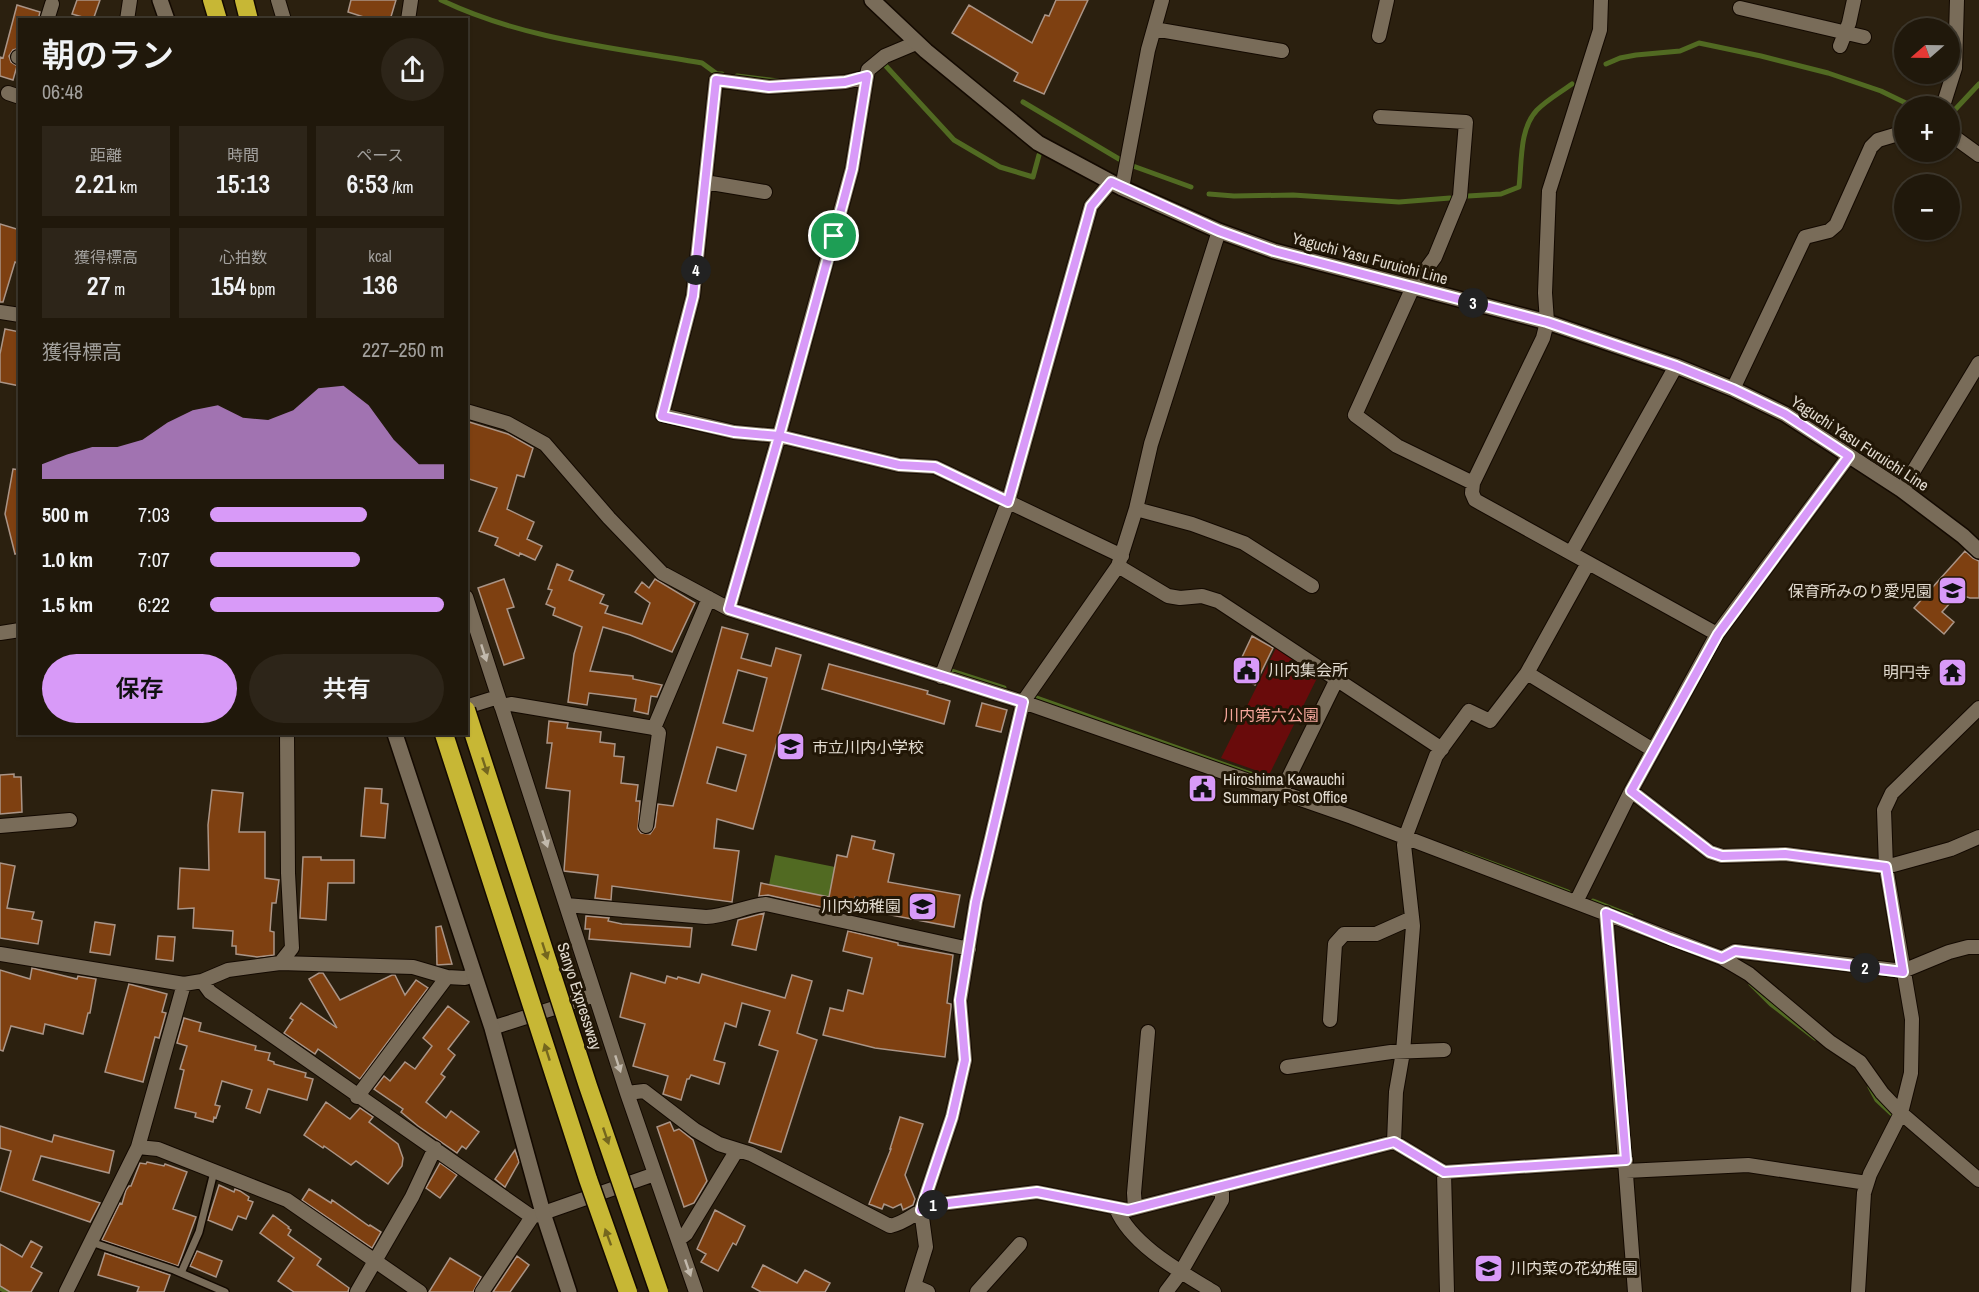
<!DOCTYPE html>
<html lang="ja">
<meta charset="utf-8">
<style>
:root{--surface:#20180b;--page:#2d2519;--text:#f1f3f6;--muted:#a2a09d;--line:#3d372c;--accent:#d89af8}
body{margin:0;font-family:"Archivo Narrow","Noto Sans JP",sans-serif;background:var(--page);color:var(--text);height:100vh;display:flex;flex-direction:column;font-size:22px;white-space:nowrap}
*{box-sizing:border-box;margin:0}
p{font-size:20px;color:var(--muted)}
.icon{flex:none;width:33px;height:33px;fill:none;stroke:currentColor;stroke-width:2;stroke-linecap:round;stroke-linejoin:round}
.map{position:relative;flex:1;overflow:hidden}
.side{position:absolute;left:18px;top:18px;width:450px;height:717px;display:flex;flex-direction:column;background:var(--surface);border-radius:0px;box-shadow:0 2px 4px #0004,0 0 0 2px var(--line)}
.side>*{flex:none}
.needle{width:39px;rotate:250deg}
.buttons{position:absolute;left:1894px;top:18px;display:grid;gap:12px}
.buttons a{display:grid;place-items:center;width:66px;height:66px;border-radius:50%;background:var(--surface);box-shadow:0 2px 4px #0004,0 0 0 2px var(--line);font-size:30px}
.pin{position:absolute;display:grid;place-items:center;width:51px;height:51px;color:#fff;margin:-26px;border:3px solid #fff;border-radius:50%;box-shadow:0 2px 6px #0007}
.km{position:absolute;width:30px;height:30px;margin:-15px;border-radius:50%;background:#222;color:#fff;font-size:16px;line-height:30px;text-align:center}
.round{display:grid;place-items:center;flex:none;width:63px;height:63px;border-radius:32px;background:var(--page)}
.summary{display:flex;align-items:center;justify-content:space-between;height:102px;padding:0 24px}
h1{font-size:33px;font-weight:600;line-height:45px}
.metrics{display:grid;grid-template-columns:repeat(3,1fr);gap:9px;height:102px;padding:6px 24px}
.metrics div{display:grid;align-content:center;border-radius:0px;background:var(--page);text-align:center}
.metrics b{font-size:26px;font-weight:600}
.metrics small{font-size:16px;font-weight:400}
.metrics p{font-size:16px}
.chart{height:168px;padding:12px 24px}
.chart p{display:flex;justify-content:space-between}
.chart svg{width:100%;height:108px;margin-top:6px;fill:var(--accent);opacity:.7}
.cta{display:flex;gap:12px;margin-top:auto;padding:12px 24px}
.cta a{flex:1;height:69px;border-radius:36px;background:var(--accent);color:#111;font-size:24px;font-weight:600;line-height:69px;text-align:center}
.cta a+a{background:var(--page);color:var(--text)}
ul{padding:0 24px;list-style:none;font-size:20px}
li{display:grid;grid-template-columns:96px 72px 1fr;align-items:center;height:45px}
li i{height:15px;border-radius:8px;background:var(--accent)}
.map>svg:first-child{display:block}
</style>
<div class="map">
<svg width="1979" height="1292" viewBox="0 0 1979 1292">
<rect width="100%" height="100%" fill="#2b200f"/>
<path fill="#690b0b" d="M1278,644L1320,672L1269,775L1221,758Z"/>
<path fill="#516a22" d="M775,855L835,867L829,897L769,885Z"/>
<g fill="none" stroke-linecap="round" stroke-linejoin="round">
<path stroke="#516a22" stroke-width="5" d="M441,0C522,39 614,48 702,63L717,74H722
M884,64L954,140L1000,167L1033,177L1039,155
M1606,64L1620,58L1636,55L1680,51L1699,43L1761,56L1828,73L1881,91L1912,106
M737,76L778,81
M1023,102L1119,159
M1950,115L1979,84
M1133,166L1191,187
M1209,194L1234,196L1293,195L1399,202L1450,198
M1468,196L1501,194L1519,187C1522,162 1519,129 1537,110C1547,100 1561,92 1572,84
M945,669L1004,688
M1034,697L1276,783
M1464,853L1568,892
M1593,901L1631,916
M1751,984L1771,1004L1815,1038
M1870,1087L1877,1100L1892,1114
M0,1288L8,1292"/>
</g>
<path fill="#7e4011" stroke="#aa9486" stroke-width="1.5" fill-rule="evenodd" d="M77,0H100L93,20L72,14Z
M351,0H396L390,20H373L348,12Z
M1056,0H1088L1044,94L1014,81L1018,73L952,33L969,5L1032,43L1045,15L1049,16Z
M17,5L40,12L38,20H20V48L13,50L9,56L11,62L17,66L13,80L0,76V57L3,58Z
M0,224L20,230V264L15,262L3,302H0Z
M5,329L20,332V386L0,382V354Z
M466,421L508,434L533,448L524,477L517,475L507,509L534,522L527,539L542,546L535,560L520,553L519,556L495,545L498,538L479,531L497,488L466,478Z
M13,469L20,470V553L15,554L5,514Z
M1965,551L1973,558L1979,561V598H1970L1958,594L1942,612L1954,622L1944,634L1914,608Z
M557,564L573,571L569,580L604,595L600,603L608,606L605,613L642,624L650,603L635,592L642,582L649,588L655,579L695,603L672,652L630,635L603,627L590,671L633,676V679L662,685L657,697L651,696L648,714L634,711L636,699L589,693L587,705L568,702L574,654L582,627L553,615L555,608L546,604L552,590L548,589Z
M504,579L514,607L507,609L524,658L504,665L478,588Z
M722,627L748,634L741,658L771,666L776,648L801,655L753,829L717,819L714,848L739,851L732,902L612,886L611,900L595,898L598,875L564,871L570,791L546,788L552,743H547L549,721L568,723L567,728L601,732L600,742L615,744L614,756L624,757L621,783L638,785L636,801H640L638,829L641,833L650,834L655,827L658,804L673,806ZM738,670L767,678L753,731L723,723ZM717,747L746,755L736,791L707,783Z
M1252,636L1273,648L1255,685L1234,674Z
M829,664L928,691L927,694L950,701L944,724L822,689Z
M982,703L1007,710L1001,732L976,726Z
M14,774V777H21L22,812L0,814V775Z
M365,788L382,789L381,803L388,804L385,838L361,836Z
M212,790L243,793L239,832H265V878L279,880L276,903H272L270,931L274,932V955L257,957L236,954V946H232L233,931L193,928L194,908L178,909L180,868L209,870L208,825Z
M852,836L875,841L873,849L894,854L888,882L960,895L954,927L880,913L883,902L855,897L853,908L831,904L830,909L768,895L759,896L761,883L829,897L837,855L847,857Z
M303,857H321V860H354V883H328L326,920L300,918Z
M0,863L15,866L7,908L34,912L32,919L42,921L38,944L0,938Z
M764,913L756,950L732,945L738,920Z
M586,916L609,918L608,921L622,924L692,928L690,947L589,939L590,929H585Z
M95,922L115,925L110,955L90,952Z
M441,926L452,964L437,965L436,927Z
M848,931L898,943V945L953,955L947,1003L951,1004V1007L945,1057L875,1048L823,1035L830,1008L843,1011L848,990L863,994L872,958L843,951Z
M158,936L175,937L173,961L156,959Z
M32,968L77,979L78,976L96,979L90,1013H88L83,1034L45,1024L43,1034L11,1026L3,1051L0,1050V970L30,979Z
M319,973H323L340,1000L392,975H395L405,995L416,980L428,988L360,1079L318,1049L315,1054L284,1033L293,1020L290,1018L301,1003L337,1028L309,979Z
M631,973L665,983L667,976L677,979L678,977L699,983L702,974L785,998L792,975L812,981L797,1033L817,1040L781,1152L749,1142L778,1051L759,1045L770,1011L742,1003L736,1027L725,1023L714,1060L725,1063L719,1084L691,1075L689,1079H687L681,1100L663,1094L668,1076L633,1066L645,1024L620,1017Z
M129,984L167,994L162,1012L166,1013L159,1038L155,1037L143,1082L105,1072Z
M448,1006L469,1022L448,1049L455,1055L441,1074L445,1077L426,1102L446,1118L451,1111L479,1132L466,1149L462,1146L457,1153L418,1126L401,1112L403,1109L374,1089L384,1076L390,1081L405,1062L415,1069L432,1046L423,1038Z
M184,1018L201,1023L199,1031L256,1046L255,1050L270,1053L268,1060L274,1062V1064L306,1073L305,1077L313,1079L307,1100L268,1089L260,1113L246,1108L252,1090L222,1081L215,1105L220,1106L216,1118L214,1117L213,1122L195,1117L196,1113L175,1108L184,1070L180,1069L187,1046L177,1043Z
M326,1102L350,1119L360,1108L373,1117L369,1122L398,1144L403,1158L402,1166L388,1184L356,1161L351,1165L324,1146L323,1148L304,1135Z
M900,1117L923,1124L905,1175L915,1199L913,1205L903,1210L901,1204L893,1208L884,1204L882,1209L869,1204L891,1149H890Z
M670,1122L674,1131L679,1129L693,1140L707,1181L694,1203L684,1207L657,1127Z
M0,1126L52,1142L54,1135L114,1151L109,1173L41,1156L33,1180L100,1203L90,1222L0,1191L11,1151L0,1148Z
M515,1150L519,1162L505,1187L495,1179Z
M147,1162L164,1166L165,1164L187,1172L173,1209L196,1217L178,1266L102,1240L120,1203L122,1204L126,1190L129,1186H131L140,1163L146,1164Z
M440,1163L457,1175L440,1198L426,1188Z
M219,1185L234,1192L235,1189L240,1191L249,1197L248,1200L253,1202L246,1219L238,1216L232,1230L208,1220Z
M309,1189L331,1203L332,1200L369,1226L370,1225L381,1232L372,1248L302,1200Z
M715,1210L745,1226L736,1245L733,1243L718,1271L701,1262L706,1254L697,1249Z
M273,1215L289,1227L288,1228L291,1230L288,1235L321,1259L317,1265L349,1288L348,1292H294L278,1281L294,1258L260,1233Z
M31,1241L42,1247L31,1267L42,1273L31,1292H10L0,1286V1244L22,1257Z
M197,1251L222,1261L216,1277L190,1266Z
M105,1253L170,1275L164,1292H137L139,1287L98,1275Z
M517,1256L529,1265L510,1292H493Z
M450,1258L481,1277L473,1292H429Z
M763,1265L797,1283L805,1270L830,1283L825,1292H761L752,1287Z"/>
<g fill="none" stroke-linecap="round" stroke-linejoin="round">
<defs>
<path id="lane" d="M91,1242L174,1270L225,1292
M181,1273L199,1232L214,1172"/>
<path id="street" d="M278,0L284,20
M1601,0L1600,30L1549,191L1545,293L1547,322L1543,338L1473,483L1472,493L1475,500L1717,634
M1740,8L1864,37
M47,20L52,4
M127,20L130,0
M408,20L411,0
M1154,29L1282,51
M1379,36L1387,0
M1840,46L1849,23L1854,0
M18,57H20
M867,77L845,82L769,87L716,80L693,296L662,415L734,432L779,436L899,465L935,467L1122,556
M8,93L20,97
M1943,106L1955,68L1957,0
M1380,117L1466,122L1460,196L1435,257L1413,287L1355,415L1397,446L1473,483
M1950,134L1979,155
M705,182L765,192
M1122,188L1148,50L1162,0
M0,312L20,315
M1733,389L1805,237L1829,231L1836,225L1871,147L1878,140L1905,132
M466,411L507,423L545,444L609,518L662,573L729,609L1023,702L1352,817L1722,958L1749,974L1830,1042L1860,1062L1882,1093L1901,1113L1979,1180
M1902,490L1979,363
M1136,509L1192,524L1244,543L1312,586
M1571,553L1676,366
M1588,563L1527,673L1490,721L1469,711L1436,756L1405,838L1404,845L1413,926L1403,1052L1396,1092L1394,1142L1444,1172L1626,1160
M1118,566L1168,596L1180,598L1202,596L1218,601L1442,749
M466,597L627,1093L696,1292
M729,609L779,436L852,169L868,70L885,56L916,43
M0,633L20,630
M1527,673L1653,750
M941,677L1008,502L1091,206L1111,182
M501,706L511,704L654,728L709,598
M466,707L498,697
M1631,791L1710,852L1722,856L1785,854L1886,867L1951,849L1979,837
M1281,793L1337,679
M0,826L70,820
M646,826L659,733L654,728
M1576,902L1631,791L1717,634L1849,456
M566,905L706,917C727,916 745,906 766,904L969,949
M1606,913L1635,1292
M0,954L184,984L202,981L228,970L280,963L413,967L447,977L465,978L473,975
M1722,958L1735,951L1903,971L1949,952L1968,947H1979
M280,963L292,948L288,873L287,734
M202,981L210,992C317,1068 425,1141 532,1217L655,1174
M1330,1020L1335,944L1344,934H1376L1412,918
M492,1028L595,995
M1287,1067L1391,1052L1444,1050
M627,1093L644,1091L695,1130L719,1144L751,1154L890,1226C906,1223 917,1211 932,1205L1037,1192L1128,1210L1394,1142
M357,1097L447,977
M138,1147L158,1149L287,1200L420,1292
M1626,1171L1748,1165L1867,1183
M1444,1172L1447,1292
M1116,1208C1131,1245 1181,1272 1214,1292
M1135,1208L1134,1193L1148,1032
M678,1240L686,1234L737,1150
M914,1286L928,1292
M66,1292L138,1147L184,984
M357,1292L412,1197L435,1148
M482,1292L532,1217
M912,1292L926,1247L921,1210L952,1117L965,1060L960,1001L976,902L1023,702L1118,566L1136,509L1151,444L1219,231
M977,1292L1020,1244
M1166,1292L1181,1272L1222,1200V1187
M1858,1292L1864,1193L1870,1174L1901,1113L1911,1073L1912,1019L1886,867L1884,810L1892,793L1979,708"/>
<path id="secondary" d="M160,0L167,20
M872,0L926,51L1038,143L1122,188L1219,231L1274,251L1547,322L1676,366L1733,389L1785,414L1902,490L1963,536L1979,551
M395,734L492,1028L543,1213L569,1292"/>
<path id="highway" d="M212,0L218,20
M244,0L249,20"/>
</defs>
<use href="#lane" stroke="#130900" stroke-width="10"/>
<use href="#street" stroke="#130900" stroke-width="16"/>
<use href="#secondary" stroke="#130900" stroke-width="18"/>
<use href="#highway" stroke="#130900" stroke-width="21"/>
<use href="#lane" stroke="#796c59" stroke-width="7"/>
<use href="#street" stroke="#796c59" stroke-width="14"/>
<use href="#secondary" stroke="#796c59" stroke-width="15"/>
<use href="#highway" stroke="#c7b735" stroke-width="18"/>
<defs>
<path id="highway-bridge" d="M466,710L588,1086L659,1292
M444,734L588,1179L628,1292"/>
</defs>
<use href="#highway-bridge" stroke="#130900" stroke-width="21" stroke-linecap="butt"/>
<use href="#highway-bridge" stroke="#c7b735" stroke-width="18"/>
</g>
<defs><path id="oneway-solid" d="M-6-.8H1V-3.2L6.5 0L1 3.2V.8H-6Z" transform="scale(1.5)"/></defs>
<g fill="#c2b9ac">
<use href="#oneway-solid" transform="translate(484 653) rotate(72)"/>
<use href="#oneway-solid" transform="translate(545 839) rotate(72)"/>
<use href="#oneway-solid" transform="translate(618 1064) rotate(72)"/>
<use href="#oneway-solid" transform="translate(688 1268) rotate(71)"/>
</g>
<g fill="#74661e">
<use href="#oneway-solid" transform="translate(485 766) rotate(72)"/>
<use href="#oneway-solid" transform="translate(545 951) rotate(72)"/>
<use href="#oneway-solid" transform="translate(547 1052) rotate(-108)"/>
<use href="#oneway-solid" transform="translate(606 1136) rotate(71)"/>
<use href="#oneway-solid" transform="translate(608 1237) rotate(-110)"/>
</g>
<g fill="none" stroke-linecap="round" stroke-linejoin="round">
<defs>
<path id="route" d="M834,236L779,436L729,609L1023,702L976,902L960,1000L965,1060L952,1117L921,1210L932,1205L1037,1192L1128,1210L1394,1142L1444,1172L1626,1160L1606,913L1670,939L1722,958L1735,951L1903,972L1886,867L1785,854L1722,856L1710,852L1631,791L1718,634L1849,456L1785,414L1733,389L1676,366L1547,322L1274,251L1219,231L1111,182L1091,206L1008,502L935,467L899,465L779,436L734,432L662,416L693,296L716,80L769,87L845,82L867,76L852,169L834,236"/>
</defs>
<use href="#route" stroke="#fff" stroke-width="12"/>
<use href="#route" stroke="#d89af8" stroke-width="8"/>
</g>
<defs>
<symbol id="school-square" viewBox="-11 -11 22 22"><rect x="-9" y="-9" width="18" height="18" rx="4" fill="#d89af8" stroke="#211606"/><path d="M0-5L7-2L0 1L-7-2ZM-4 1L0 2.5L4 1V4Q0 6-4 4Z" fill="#111"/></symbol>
<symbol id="civic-square" viewBox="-11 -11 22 22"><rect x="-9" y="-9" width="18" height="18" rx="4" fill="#d89af8" stroke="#211606"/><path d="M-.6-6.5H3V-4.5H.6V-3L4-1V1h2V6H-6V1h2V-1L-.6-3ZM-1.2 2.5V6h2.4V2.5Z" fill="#111"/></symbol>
<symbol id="temple-square" viewBox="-11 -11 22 22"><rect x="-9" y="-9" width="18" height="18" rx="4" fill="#d89af8" stroke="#211606"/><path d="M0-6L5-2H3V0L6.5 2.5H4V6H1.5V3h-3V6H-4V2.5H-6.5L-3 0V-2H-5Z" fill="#111"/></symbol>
</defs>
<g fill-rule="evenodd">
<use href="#school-square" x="1936" y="574" width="33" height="33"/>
<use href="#civic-square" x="1230" y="654" width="33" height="33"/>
<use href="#temple-square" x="1936" y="656" width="33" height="33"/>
<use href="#school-square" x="774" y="730" width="33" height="33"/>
<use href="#civic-square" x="1186" y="772" width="33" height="33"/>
<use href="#school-square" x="906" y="890" width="33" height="33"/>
<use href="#school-square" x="1472" y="1252" width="33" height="33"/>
</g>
<g text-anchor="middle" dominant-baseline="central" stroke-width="6" stroke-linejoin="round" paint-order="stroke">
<g font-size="16" fill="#e1dacf" stroke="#211606">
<text transform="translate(1370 258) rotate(15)">Yaguchi Yasu Furuichi Line</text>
<text transform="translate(1860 443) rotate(33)">Yaguchi Yasu Furuichi Line</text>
<text transform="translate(580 996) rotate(72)">Sanyo Expressway</text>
</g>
<g font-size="16" fill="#e1dacf" stroke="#211606" text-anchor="start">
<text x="1932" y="591" text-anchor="end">保育所みのり愛児園</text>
<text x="1268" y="670">川内集会所</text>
<text x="1931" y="672" text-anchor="end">明円寺</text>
<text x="812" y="747">市立川内小学校</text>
<text x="1223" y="779">Hiroshima Kawauchi<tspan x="1223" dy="18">Summary Post Office</tspan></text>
<text x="901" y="906" text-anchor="end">川内幼稚園</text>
<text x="1510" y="1268">川内菜の花幼稚園</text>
</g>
<g font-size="16" fill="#f5a79c" stroke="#211606">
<text x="1271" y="715">川内第六公園</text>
</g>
</g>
</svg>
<div class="buttons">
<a><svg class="needle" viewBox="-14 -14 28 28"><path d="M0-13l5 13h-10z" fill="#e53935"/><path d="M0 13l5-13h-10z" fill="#a2a09d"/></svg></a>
<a>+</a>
<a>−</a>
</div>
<div class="pin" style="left:834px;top:236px;background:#1e9e55"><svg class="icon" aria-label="arrive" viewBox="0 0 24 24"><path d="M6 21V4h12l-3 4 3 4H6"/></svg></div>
<b class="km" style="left:933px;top:1205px">1</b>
<b class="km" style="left:1865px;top:968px">2</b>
<b class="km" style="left:1473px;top:303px">3</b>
<b class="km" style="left:696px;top:270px">4</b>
<section class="side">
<div class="summary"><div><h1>朝のラン</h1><p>06:48</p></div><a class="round"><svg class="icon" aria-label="share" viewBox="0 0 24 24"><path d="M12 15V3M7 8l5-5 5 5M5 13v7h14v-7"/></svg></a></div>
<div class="metrics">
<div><p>距離</p><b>2.21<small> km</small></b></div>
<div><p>時間</p><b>15:13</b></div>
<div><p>ペース</p><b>6:53<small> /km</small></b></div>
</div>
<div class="metrics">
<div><p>獲得標高</p><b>27<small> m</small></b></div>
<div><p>心拍数</p><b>154<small> bpm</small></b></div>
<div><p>kcal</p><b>136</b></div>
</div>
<div class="chart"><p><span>獲得標高</span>227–250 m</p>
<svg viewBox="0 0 160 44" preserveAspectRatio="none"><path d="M0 44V38L10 34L20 31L30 31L40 28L50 21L60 16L70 14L80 19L90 20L100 16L110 7L120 6L130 14L140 28L150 38L160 38V44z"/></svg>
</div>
<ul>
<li><b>500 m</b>7:03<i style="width:67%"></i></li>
<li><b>1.0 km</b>7:07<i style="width:64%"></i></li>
<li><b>1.5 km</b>6:22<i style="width:100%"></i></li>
</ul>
<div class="cta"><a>保存</a><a>共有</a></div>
</section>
</div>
